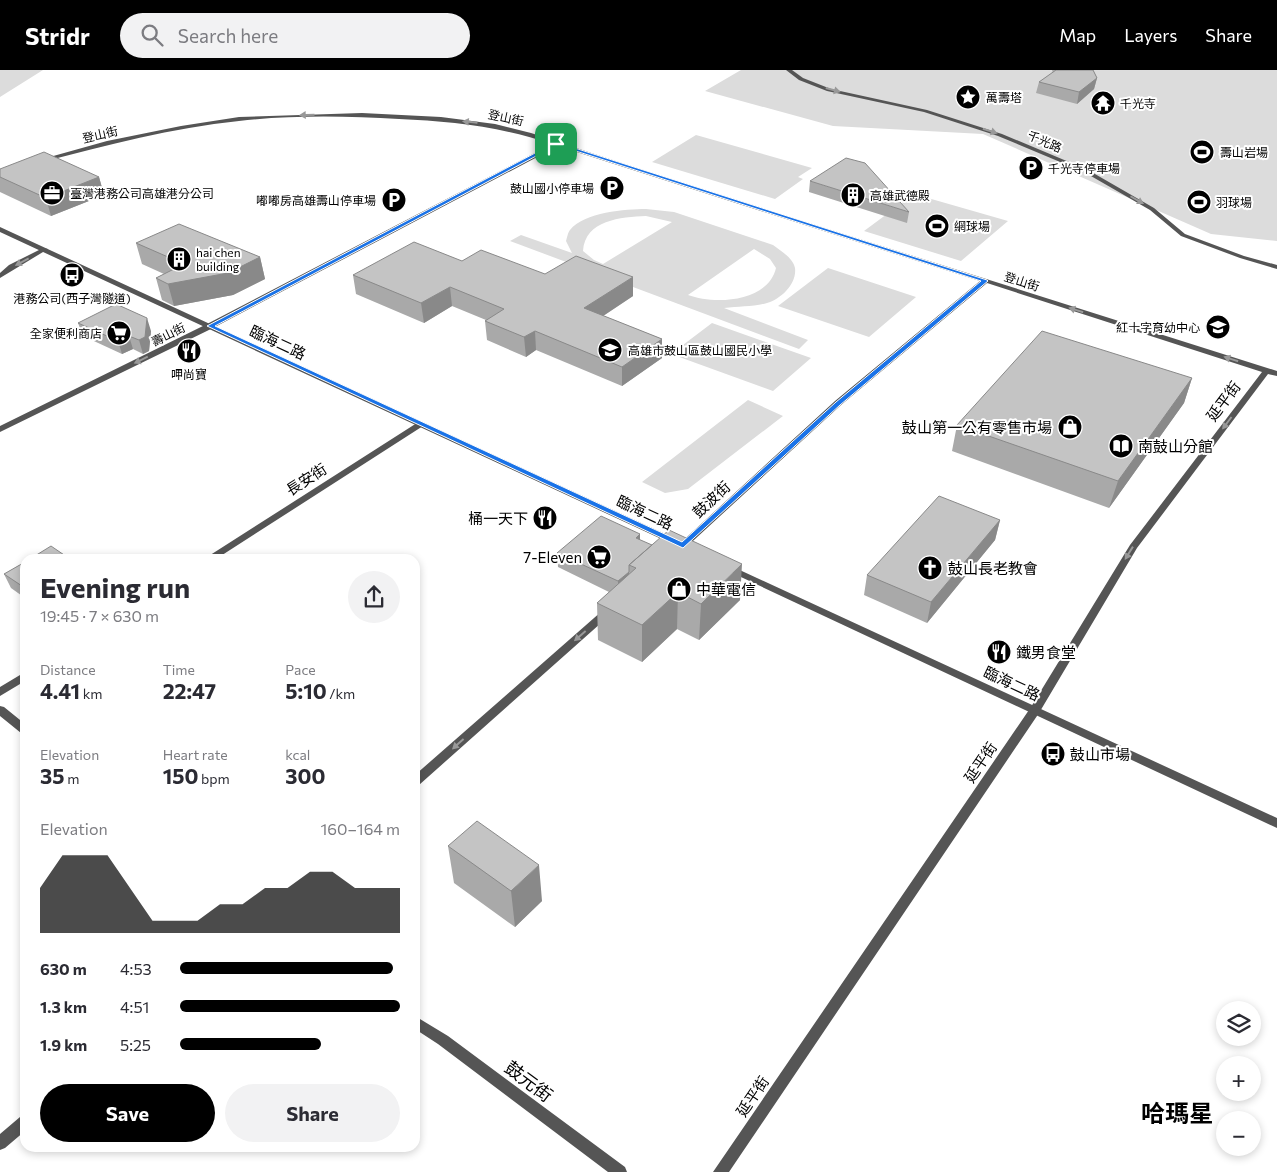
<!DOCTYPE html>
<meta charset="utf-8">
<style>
:root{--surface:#fff;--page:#f2f2f3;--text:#2b2b33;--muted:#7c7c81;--accent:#000}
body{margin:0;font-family:Commissioner,"Noto Sans TC",sans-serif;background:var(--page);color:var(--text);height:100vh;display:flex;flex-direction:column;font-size:19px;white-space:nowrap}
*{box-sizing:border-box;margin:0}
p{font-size:16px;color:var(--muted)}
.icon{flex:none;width:28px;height:28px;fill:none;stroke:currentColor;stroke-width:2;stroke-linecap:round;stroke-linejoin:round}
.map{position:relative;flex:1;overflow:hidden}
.details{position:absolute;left:20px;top:484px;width:400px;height:598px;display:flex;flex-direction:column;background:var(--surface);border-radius:15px;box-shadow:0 2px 8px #0003}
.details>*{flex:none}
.fabs{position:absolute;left:1216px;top:931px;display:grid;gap:10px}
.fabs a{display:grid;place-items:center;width:45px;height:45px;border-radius:50%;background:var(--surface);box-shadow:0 2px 8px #0003;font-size:25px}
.pin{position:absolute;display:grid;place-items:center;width:42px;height:42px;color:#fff;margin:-21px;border-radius:10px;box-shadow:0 2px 8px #0006}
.round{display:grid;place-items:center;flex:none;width:52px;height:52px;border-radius:26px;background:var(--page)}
.head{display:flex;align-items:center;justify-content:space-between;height:85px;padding:0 20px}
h1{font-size:28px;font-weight:700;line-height:38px}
.figures{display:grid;grid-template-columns:repeat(3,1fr);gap:8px;height:85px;padding:5px 20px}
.figures div{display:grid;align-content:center}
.figures b{font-size:21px;font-weight:700}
.figures small{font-size:14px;font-weight:400}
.figures p{font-size:14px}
.chart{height:140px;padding:10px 20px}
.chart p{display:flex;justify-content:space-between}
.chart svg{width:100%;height:90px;margin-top:5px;fill:var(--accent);opacity:.7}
.primary-button{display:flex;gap:10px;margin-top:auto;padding:10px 20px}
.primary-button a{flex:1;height:58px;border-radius:30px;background:var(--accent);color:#fff;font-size:20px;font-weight:700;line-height:58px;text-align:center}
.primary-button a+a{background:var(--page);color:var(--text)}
ul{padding:0 20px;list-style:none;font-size:16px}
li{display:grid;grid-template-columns:80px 60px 1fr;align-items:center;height:38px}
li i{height:12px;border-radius:6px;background:var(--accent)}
header{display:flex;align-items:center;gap:30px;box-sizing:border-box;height:70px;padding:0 25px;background:var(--accent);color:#fff}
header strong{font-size:24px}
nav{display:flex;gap:28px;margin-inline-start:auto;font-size:18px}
.search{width:350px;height:45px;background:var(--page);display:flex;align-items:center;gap:12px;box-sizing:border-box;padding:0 18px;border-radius:28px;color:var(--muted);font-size:19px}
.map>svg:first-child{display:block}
</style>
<header>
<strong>Stridr</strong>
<div class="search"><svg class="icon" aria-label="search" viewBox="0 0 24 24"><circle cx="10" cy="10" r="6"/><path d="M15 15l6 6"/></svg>Search here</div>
<nav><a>Map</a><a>Layers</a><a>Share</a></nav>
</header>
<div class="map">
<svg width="1277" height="1102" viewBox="0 0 1277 1102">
<rect width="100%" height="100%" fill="#fff"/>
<path fill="#dcdcdc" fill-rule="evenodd" d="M0,0H43L0,27Z
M741,0H1277V171L1211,164L983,64L833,56L705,21Z
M696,65L812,98L798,107L803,109L775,129L652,92Z
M914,124L1008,151L961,191L864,161Z
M646,139L674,142L773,175C781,181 793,188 795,198C797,214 781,229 767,233C753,237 739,236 724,238L808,270L799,279L510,171L521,165L572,183L566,171C567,168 568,162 570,160C584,142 626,139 646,139ZM646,146L672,152L603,194L594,190L583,181C585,150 621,147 646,146ZM754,179L770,189L776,198C768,232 715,235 688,225Z
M828,198L916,227L869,267L778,236Z
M712,253L811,288L773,321L671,284Z
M748,330L783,346L688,419L665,423L642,412Z"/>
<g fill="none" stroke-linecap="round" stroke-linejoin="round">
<path fill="#555" fill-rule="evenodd" d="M786,0H792L803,8L831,19L927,40L1002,64L1088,100L1154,138L1185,164L1244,186L1277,195V199L1240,188L1181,166L1150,140L1084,102L998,66L924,42L827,21L799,10Z
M362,43L441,47L495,54L531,63L676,111L1277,301V306L1268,304L1137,478L1039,643L729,1102H713L1031,637L1130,475L1262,302L987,213L841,335L682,481H676L674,479L676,477L835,331L980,211L558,76L213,258L0,362V356L207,254L552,74C502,57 451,51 399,49C347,46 291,45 239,51C172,58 107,75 42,92L39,90L107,71L181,56L239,47Z
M43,178L48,179L0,208V203L9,195Z
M420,351L424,354L423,356L216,489H204Z
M606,540L610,541L611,543L610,545L419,715L415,716V705L602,541Z
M25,602V611L0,626V617Z
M0,636L4,637L25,654V664L21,663L0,646Z
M415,946L448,966L625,1097L627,1102H608L438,974L415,959Z
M25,1045V1061L5,1078L0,1080V1064L20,1047Z"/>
<path fill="#555" fill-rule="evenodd" d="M0,157L676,469L678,471L673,474L670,473L0,162Z
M731,496L1277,748V758L728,501L726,499Z"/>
</g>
<path fill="#a9a9a9" d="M1052,0H1093L1097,8L1094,19L1077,34L1036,23L1039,12L1053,3Z
M0,99L99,107L104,125L51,146L0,122Z
M810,111L909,142L907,153L809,122Z
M136,173L260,187L265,209L233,225L174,236L162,230L156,208L164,204L142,194Z
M462,191L545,204L633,207V226L603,246L662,269V288L622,316L536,280L526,287L487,270L485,251L486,250L452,236L424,253L356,224L353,205Z
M78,253L151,261L149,281L143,284L133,279L122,284L83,266Z
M1192,308L1184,333L1109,438L952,381L957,355Z
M1000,450L995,470L927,553L864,525L867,505Z
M640,464V470L740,530L699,570L677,559L642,592L598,570L597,533L609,522L558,497L557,483Z
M25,492V528L11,518L4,504Z
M448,776L542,831L515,857L454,813Z"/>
<path fill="#898989" d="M1097,8L1094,19L1077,34L1079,22Z
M99,107L104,125L51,146L46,128Z
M260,187L265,209L233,225L174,236L168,214Z
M633,207V226L585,258L584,238Z
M450,217L452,236L424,253L421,233Z
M147,248L151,261L149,281L143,284L139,270Z
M535,261L536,280L526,287L524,267Z
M129,266L133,279L122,284L118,271Z
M662,269V288L622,316V297Z
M1192,308L1184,333L1109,438L1118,411Z
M1000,450L995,470L927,553L931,532Z
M640,464V478L636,468Z
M742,494L740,530L699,570L701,534Z
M629,502V516L618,526V511Z
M678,522L677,559L642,592V555Z
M539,795L542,831L515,857L511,821Z"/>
<path fill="#c4c4c4" stroke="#898989" d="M1056,0H1093L1097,8L1079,22L1039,12Z
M44,82L99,107L46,128L0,107V99Z
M846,88L865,93L909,142L810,111Z
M179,154L260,187L228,203L168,214L156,208L184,194L136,173Z
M414,172L462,191L481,180L545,204L576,186L633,207L584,238L662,269L622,297L535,261L524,267L485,251L504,239L450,217L421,233L353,205Z
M116,234L147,248L145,267L139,270L129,266L118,271L78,253Z
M1042,261L1192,308L1118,411L957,355Z
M939,426L1000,450L931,532L867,505Z
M601,446L640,464L636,468L652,475L629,495V502L618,511L557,483Z
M669,460L742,494L701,534L678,522L642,555L597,533L636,498L629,495Z
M51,476L70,489H30Z
M25,492V518L4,504Z
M477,751L539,795L511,821L448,776Z"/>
<defs><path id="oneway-solid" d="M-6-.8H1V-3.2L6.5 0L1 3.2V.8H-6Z" transform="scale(1.25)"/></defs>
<g fill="#999">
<use href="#oneway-solid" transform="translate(833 20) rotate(15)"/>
<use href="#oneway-solid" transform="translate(307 45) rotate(178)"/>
<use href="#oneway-solid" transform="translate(470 52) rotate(-174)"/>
<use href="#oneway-solid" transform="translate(990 61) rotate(18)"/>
<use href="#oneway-solid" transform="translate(1137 130) rotate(30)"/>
<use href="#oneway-solid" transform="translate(22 192) rotate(152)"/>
<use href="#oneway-solid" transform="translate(1076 240) rotate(-162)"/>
<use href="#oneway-solid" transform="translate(1231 289) rotate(-162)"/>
<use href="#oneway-solid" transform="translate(141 290) rotate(154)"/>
<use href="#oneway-solid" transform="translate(1227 353) rotate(127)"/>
<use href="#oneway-solid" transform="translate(1129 483) rotate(122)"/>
<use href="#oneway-solid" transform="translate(580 566) rotate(139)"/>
<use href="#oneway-solid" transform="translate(458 674) rotate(138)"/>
</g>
<path fill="#1a73e8" stroke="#fff" fill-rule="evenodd" d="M556,72L987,210L988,211L840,335L683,478L207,256ZM557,75L981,211L836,332L682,472L215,256Z"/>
<defs>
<symbol id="sight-disc" viewBox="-11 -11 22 22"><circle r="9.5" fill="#000" stroke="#fff"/><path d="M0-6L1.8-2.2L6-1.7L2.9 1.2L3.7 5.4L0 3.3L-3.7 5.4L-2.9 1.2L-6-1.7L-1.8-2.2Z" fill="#fff"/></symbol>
<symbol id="temple-disc" viewBox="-11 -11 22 22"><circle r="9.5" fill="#000" stroke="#fff"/><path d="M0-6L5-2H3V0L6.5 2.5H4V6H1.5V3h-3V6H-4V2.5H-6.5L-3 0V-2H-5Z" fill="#fff"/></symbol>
<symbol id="stadium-disc" viewBox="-11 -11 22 22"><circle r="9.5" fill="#000" stroke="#fff"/><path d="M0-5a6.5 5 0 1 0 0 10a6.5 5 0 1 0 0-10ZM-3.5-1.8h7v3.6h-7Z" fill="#fff"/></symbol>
<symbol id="parking-disc" viewBox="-11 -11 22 22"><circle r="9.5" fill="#000" stroke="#fff"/><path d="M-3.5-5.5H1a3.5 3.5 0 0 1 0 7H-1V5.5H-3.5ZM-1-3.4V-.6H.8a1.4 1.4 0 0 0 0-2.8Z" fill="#fff"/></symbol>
<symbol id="office-disc" viewBox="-11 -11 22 22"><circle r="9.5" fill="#000" stroke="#fff"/><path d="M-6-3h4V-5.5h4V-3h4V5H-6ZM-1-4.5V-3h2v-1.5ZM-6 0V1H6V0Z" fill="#fff"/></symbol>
<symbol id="building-disc" viewBox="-11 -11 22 22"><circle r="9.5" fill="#000" stroke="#fff"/><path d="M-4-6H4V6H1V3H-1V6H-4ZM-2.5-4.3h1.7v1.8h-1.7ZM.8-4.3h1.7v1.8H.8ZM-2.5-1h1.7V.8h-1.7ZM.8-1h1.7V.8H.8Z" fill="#fff"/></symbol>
<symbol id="bus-disc" viewBox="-11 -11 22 22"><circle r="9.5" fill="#000" stroke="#fff"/><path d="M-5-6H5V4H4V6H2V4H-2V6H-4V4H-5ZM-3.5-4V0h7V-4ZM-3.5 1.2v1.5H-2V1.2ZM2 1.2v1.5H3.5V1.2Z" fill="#fff"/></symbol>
<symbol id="school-disc" viewBox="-11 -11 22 22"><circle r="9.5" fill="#000" stroke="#fff"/><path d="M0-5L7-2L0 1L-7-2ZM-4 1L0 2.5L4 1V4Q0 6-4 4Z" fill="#fff"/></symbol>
<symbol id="supermarket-disc" viewBox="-11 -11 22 22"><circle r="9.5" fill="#000" stroke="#fff"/><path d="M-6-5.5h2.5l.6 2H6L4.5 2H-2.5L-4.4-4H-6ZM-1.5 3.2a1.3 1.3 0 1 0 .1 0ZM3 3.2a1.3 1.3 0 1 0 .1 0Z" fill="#fff"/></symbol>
<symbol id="restaurant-disc" viewBox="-11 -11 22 22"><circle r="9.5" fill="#000" stroke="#fff"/><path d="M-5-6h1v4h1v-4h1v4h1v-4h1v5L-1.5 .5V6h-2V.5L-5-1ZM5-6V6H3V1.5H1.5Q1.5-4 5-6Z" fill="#fff"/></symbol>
<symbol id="shop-disc" viewBox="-11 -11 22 22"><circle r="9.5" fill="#000" stroke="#fff"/><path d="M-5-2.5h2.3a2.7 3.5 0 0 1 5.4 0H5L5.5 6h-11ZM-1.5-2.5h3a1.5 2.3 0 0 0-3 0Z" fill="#fff"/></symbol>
<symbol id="library-disc" viewBox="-11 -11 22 22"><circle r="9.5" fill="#000" stroke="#fff"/><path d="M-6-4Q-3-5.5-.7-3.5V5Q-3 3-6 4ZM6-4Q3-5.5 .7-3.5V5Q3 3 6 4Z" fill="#fff"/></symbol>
<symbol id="church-disc" viewBox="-11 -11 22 22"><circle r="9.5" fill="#000" stroke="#fff"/><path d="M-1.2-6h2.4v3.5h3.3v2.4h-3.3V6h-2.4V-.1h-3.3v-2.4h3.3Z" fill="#fff"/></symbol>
</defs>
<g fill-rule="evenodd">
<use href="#sight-disc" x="954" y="13" width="28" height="28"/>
<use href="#temple-disc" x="1089" y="19" width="28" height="28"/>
<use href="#stadium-disc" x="1188" y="68" width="28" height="28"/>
<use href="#parking-disc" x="1017" y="84" width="28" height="28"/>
<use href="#parking-disc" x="598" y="104" width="28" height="28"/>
<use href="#office-disc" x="38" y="109" width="28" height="28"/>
<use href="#building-disc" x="839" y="111" width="28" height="28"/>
<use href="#parking-disc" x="380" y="116" width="28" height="28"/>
<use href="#stadium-disc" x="1185" y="118" width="28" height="28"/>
<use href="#stadium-disc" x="923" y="142" width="28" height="28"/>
<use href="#building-disc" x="165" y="175" width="28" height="28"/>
<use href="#bus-disc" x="58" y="191" width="28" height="28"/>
<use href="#school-disc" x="1204" y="243" width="28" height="28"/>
<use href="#supermarket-disc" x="105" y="249" width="28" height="28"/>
<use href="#school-disc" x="596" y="266" width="28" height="28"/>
<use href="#restaurant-disc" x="175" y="267" width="28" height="28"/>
<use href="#shop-disc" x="1056" y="343" width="28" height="28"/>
<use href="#library-disc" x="1107" y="362" width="28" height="28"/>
<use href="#restaurant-disc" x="531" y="434" width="28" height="28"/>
<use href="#supermarket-disc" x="585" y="473" width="28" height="28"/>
<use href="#church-disc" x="916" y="484" width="28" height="28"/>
<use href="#shop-disc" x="665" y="505" width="28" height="28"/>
<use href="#restaurant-disc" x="985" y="568" width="28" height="28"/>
<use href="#bus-disc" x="1039" y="670" width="28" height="28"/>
</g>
<g text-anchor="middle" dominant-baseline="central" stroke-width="4" stroke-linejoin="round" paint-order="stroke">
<g font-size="12" fill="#000" stroke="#fff" text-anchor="start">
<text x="986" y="27">萬壽塔</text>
<text x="1120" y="33">千光寺</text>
<text x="1220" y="82">壽山岩場</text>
<text x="1048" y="98">千光寺停車場</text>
<text x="594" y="118" text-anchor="end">鼓山國小停車場</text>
<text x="70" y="123">臺灣港務公司高雄港分公司</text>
<text x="870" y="125">高雄武德殿</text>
<text x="376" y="130" text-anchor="end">嘟嘟房高雄壽山停車場</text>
<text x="1216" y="132">羽球場</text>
<text x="954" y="156">網球場</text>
<text x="196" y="182">hai chen<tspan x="196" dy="14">building</tspan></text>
<text x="72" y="228" text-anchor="middle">港務公司(西子灣隧道)</text>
<text x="1200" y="257" text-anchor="end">紅十字育幼中心</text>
<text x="102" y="263" text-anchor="end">全家便利商店</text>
<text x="628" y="280">高雄市鼓山區鼓山國民小學</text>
<text x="189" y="304" text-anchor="middle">呷尚寶</text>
</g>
<g font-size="12" fill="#000" stroke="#fff">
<text transform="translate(506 47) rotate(12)">登山街</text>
<text transform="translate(100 64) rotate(-13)">登山街</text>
<text transform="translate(1045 71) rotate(23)">千光路</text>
<text transform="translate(1022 211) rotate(18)">登山街</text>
<text transform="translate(168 264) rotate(-26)">壽山街</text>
</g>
<g font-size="15" fill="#000" stroke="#fff">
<text transform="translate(278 272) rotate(25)">臨海二路</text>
<text transform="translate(1223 331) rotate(-53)">延平街</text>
<text transform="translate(306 409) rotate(-33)">長安街</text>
<text transform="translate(711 429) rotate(-43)">鼓波街</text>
<text transform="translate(645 442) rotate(25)">臨海二路</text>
<text transform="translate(1012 613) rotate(25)">臨海二路</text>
<text transform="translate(980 692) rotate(-56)">延平街</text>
<text transform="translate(752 1026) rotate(-56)">延平街</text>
</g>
<g font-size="15" fill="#000" stroke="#fff" text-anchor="start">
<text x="1052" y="357" text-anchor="end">鼓山第一公有零售市場</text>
<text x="1138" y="376">南鼓山分館</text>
<text x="528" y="448" text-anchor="end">桶一天下</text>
<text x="582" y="487" text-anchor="end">7-Eleven</text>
<text x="948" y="498">鼓山長老教會</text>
<text x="696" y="519">中華電信</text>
<text x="1016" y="582">鐵男食堂</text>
<text x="1070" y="684">鼓山市場</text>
</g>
<g font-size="18" fill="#000" stroke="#fff">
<text transform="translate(529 1011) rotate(37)">鼓元街</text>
</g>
<g font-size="24" font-weight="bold" fill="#000" stroke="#fff">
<text x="1177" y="1042">哈瑪星</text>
</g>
</g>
</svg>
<div class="fabs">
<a><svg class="icon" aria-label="layers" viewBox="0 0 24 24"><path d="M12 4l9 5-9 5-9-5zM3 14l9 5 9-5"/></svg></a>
<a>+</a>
<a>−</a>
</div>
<div class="pin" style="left:556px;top:74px;background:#1e9e55"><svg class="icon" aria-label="arrive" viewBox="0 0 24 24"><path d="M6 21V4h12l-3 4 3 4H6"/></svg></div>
<section class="details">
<div class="head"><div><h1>Evening run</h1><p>19:45 · 7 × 630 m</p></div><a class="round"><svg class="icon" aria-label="share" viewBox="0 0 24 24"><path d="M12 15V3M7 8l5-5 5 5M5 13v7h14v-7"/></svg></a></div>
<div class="figures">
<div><p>Distance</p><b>4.41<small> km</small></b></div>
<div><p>Time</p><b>22:47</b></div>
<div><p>Pace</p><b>5:10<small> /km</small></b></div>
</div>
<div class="figures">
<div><p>Elevation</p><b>35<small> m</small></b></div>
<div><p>Heart rate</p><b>150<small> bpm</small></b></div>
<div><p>kcal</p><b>300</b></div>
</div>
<div class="chart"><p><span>Elevation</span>160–164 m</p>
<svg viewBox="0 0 160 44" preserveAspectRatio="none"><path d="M0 44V22L10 6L20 6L30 6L40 22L50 38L60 38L70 38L80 30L90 30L100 22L110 22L120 14L130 14L140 22L150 22L160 22V44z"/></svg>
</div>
<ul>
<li><b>630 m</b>4:53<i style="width:97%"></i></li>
<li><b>1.3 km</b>4:51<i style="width:100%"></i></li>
<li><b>1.9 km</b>5:25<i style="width:64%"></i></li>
</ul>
<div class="primary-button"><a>Save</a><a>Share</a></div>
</section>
</div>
